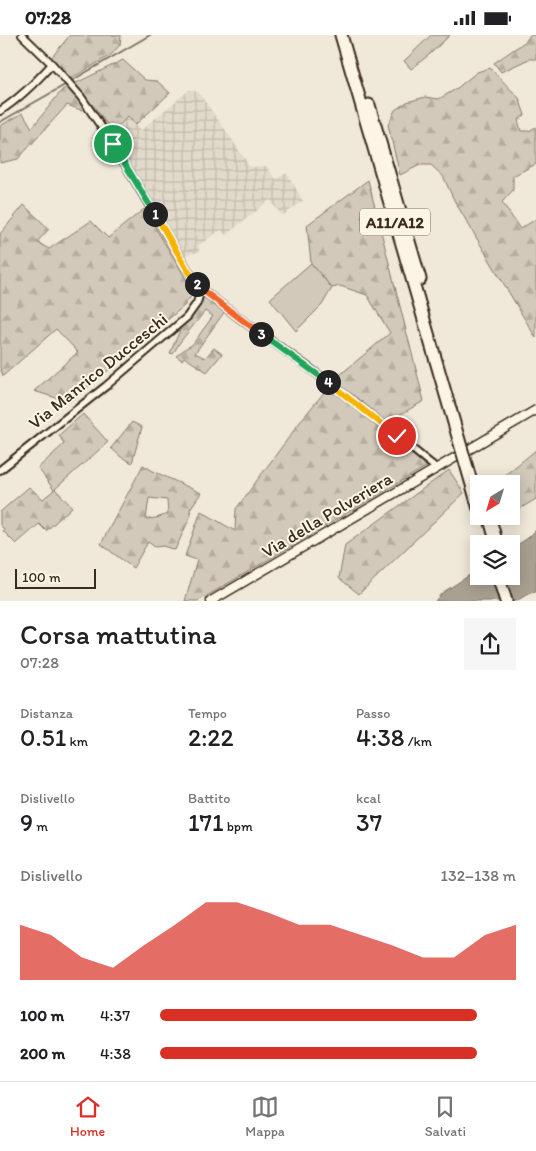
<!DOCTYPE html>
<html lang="it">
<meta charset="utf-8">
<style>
:root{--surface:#fff;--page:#f6f6f6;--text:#202124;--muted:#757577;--line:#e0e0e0;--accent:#d93025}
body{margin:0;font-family:Itim,sans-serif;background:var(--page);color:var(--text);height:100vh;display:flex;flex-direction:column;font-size:19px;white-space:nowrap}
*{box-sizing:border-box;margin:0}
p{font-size:16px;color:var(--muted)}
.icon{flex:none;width:28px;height:28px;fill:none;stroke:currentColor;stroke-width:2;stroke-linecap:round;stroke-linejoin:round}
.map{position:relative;height:566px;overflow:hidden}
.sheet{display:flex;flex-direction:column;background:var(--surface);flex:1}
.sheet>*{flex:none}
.needle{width:32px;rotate:218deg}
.tools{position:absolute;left:470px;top:440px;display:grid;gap:10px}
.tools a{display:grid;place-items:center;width:50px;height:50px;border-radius:0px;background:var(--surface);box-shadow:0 2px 12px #0003;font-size:25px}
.scale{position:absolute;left:15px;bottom:12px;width:81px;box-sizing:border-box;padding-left:5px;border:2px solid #3b2a1e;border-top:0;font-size:14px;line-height:18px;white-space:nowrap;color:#3b2a1e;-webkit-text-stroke:4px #fcf5e5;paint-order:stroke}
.pin{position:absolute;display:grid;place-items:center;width:42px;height:42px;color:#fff;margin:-21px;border:2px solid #fff;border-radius:50%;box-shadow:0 1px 5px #0007}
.km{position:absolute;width:25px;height:25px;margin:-12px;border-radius:50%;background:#222;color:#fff;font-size:14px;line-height:25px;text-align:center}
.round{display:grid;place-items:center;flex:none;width:52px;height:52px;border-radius:0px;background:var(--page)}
.head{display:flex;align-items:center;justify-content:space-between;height:85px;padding:0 20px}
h1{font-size:28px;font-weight:600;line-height:38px}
.metrics{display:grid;grid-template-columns:repeat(3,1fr);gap:8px;height:85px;padding:5px 20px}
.metrics div{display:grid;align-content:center}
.metrics b{font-size:25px;font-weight:600}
.metrics small{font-size:14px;font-weight:400}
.metrics p{font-size:14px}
.chart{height:140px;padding:10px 20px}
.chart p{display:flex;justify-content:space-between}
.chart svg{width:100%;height:90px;margin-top:5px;fill:var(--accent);opacity:.7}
ul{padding:0 20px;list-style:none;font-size:16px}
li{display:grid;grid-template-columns:80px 60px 1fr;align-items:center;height:38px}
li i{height:12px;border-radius:6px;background:var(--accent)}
.status{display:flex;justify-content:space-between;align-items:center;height:35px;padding:0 25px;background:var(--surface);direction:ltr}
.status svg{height:14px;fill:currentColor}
.tab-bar{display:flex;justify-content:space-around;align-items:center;height:70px;border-top:1px solid var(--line);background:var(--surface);font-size:14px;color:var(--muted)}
.tab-bar a{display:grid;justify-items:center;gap:2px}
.tab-bar .selected{color:var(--accent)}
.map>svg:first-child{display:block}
</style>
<div class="status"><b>07:28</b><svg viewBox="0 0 49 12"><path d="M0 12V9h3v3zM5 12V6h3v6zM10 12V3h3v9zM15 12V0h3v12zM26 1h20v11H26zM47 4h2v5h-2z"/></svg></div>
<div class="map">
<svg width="536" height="566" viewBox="0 0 536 566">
<defs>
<pattern id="industrial-grid" width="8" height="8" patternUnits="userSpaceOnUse" patternTransform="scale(1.25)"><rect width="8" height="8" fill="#e1d9c9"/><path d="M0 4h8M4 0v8" fill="none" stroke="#c2baac"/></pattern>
<pattern id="forest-firs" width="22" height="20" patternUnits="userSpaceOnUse" patternTransform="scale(1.25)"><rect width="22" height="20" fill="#d2c9ba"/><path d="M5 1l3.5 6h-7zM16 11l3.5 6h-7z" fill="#b5ad9f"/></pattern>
</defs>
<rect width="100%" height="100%" fill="#f0e9d9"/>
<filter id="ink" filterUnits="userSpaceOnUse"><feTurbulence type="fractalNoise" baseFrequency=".02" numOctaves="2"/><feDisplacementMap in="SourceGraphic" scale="10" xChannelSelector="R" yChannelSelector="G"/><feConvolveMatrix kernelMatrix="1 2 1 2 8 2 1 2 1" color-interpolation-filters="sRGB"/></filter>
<g filter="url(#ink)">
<path fill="url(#industrial-grid)" d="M189,55L198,57L229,100L250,132L266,131L276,144L287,138L303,166L282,181L270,165L226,200L221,195L199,210V217L182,221L111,99L128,81L140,96Z"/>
<path fill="#d2c9ba" stroke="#867a6c" d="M311,228L332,253L322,270L296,296L270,264Z"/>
<path fill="url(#forest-firs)" stroke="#867a6c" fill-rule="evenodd" d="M70,0H121L120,10L111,20L70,44L51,23Z
M431,0H450L430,19L411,34L404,26Z
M530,0H536V24H529L501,37L494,28L526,6Z
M123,25L145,45L157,46L170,58L135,90L128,81L115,95L109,92L92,69L81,75L67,70L18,124L0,128V91L23,78L32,93L62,55Z
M490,33L519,63L525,80L518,85L521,96H529L536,92V129L513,141V155L502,167L520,194L536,184V303L454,165L443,141L431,130H420L400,140L388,90L395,75L407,67L425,62L439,64L456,54L477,37Z
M368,145L424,366L385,388L434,427L198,566H185L197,525L185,521L201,476L235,496L236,474L303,383L335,344L390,298L367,260L340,251L332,253L311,228L307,190Z
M24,170L49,194L37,207L49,214L91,186L108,203L144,174L194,257L185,270L103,340L69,367L34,356L78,317L56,294L3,341L0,333V199Z
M204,261L225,276L195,318L205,323L214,313L222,319L207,337L184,322L182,325L176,321L186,313L192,310L213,281L205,276L180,307L173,319L170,318L181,293Z
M83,379L108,407L55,454L72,472L46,496L39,489L16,509L3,496L4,494L0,490V477L29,452L43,464L54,455L38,433L64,409L59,400Z
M132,387L142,392L132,428L121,422L111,413Z
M536,415V464L511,479V449H494Z
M143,430L153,436L201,458L190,474L191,480L175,515L163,511L155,512L148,507L133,533L101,509ZM149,463L167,465L168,479L156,483L146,484Z
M449,435L464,458L359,559L339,543L345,510Z"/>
<path fill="#aaa091" stroke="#7e7163" d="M536,495V557L530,558L516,566H435L442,558L476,536H479V541H511V514L528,503Z"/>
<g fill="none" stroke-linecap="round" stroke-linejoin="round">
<path stroke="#7e7163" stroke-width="2" d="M71,46L150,0
M0,87L65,50"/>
<defs>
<path id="minor" d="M22,0L52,29L81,62L113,109L187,234L201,254L246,288L308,332L358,370L436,433
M0,76C20,63 36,47 52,29
M0,435L106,351L187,282L197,268L201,254"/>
<path id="tertiary" d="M211,566L536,375"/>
<path id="motorway" d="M341,0L450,374
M369,70L420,244
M489,481L497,509
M498,541L506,566"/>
</defs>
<use href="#minor" stroke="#3b2a1e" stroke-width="10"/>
<use href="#tertiary" stroke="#3b2a1e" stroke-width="11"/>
<use href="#motorway" stroke="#3b2a1e" stroke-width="15"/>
<use href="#minor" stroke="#fcf5e5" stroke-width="6"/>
<use href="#tertiary" stroke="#fcf5e5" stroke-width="8"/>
<use href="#motorway" stroke="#fcf5e5" stroke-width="11"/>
<defs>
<path id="motorway-bridge" d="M450,374L479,474"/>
</defs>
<use href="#motorway-bridge" stroke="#3b2a1e" stroke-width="15" stroke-linecap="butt"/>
<use href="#motorway-bridge" stroke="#fcf5e5" stroke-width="11"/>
</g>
</g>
<g fill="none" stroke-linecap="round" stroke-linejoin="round" filter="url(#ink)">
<defs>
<path id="split-1" d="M113,109L155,179"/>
<path id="split-2" d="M155,179L187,234L197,249"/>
<path id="split-3" d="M197,249L201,254L261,299"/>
<path id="split-4" d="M261,299L328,347"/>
<path id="split-5" d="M328,347L397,401"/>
</defs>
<use href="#split-1" stroke="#fff" stroke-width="10"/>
<use href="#split-2" stroke="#fff" stroke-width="10"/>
<use href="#split-3" stroke="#fff" stroke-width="10"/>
<use href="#split-4" stroke="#fff" stroke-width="10"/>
<use href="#split-5" stroke="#fff" stroke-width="10"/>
<use href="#split-1" stroke="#22a559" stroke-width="6"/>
<use href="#split-2" stroke="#f5b400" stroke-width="6"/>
<use href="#split-3" stroke="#f0652b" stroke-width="6"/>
<use href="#split-4" stroke="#22a559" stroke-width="6"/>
<use href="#split-5" stroke="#f5b400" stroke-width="6"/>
</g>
<g text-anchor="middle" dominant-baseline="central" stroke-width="4" stroke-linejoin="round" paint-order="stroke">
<rect fill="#fcf5e5" stroke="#75675a" stroke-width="1" x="360" y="173.5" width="70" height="27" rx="4"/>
<g font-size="16" font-weight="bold" fill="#3b2a1e">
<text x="395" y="187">A11/A12</text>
</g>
<g font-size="18" fill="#3b2a1e" stroke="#fcf5e5">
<text transform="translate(98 336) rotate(-39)">Via Manrico Ducceschi</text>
<text transform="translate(327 480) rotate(-31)">Via della Polveriera</text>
</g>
</g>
</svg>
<div class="tools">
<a><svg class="needle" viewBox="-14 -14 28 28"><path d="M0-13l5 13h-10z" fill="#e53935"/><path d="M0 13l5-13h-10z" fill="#757577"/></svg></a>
<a><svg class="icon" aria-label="layers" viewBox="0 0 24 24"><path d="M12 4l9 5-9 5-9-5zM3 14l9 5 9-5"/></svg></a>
</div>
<div class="scale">100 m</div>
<div class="pin" style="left:113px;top:109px;background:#1e9e55"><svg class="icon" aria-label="arrive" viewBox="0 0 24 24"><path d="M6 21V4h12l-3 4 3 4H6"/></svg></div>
<div class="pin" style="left:397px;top:401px;background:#d93025"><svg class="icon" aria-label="check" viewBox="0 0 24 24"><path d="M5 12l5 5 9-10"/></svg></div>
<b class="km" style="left:155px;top:179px">1</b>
<b class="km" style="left:197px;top:249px">2</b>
<b class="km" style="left:261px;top:299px">3</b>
<b class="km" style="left:328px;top:347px">4</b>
</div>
<section class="sheet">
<div class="head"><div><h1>Corsa mattutina</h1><p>07:28</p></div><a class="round"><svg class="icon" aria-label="share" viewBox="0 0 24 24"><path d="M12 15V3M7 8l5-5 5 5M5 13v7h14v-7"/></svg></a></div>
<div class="metrics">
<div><p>Distanza</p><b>0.51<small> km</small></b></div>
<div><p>Tempo</p><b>2:22</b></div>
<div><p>Passo</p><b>4:38<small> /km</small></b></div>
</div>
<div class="metrics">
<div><p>Dislivello</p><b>9<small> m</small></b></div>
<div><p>Battito</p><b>171<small> bpm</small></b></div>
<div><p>kcal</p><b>37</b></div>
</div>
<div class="chart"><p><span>Dislivello</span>132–138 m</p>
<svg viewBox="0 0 160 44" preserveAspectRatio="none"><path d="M0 44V17L10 22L20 33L30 38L40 27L50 17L60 6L70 6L80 11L90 17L100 17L110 22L120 27L130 33L140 33L150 22L160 17V44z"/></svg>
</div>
<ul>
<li><b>100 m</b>4:37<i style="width:89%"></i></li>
<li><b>200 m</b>4:38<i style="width:89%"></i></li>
</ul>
</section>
<nav class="tab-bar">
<a class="selected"><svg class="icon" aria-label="home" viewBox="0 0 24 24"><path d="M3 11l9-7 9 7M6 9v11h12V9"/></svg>Home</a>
<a><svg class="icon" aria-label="map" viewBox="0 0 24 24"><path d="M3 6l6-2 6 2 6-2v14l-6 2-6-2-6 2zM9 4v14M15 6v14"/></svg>Mappa</a>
<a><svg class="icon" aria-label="saved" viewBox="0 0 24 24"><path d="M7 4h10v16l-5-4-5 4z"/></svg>Salvati</a>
</nav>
